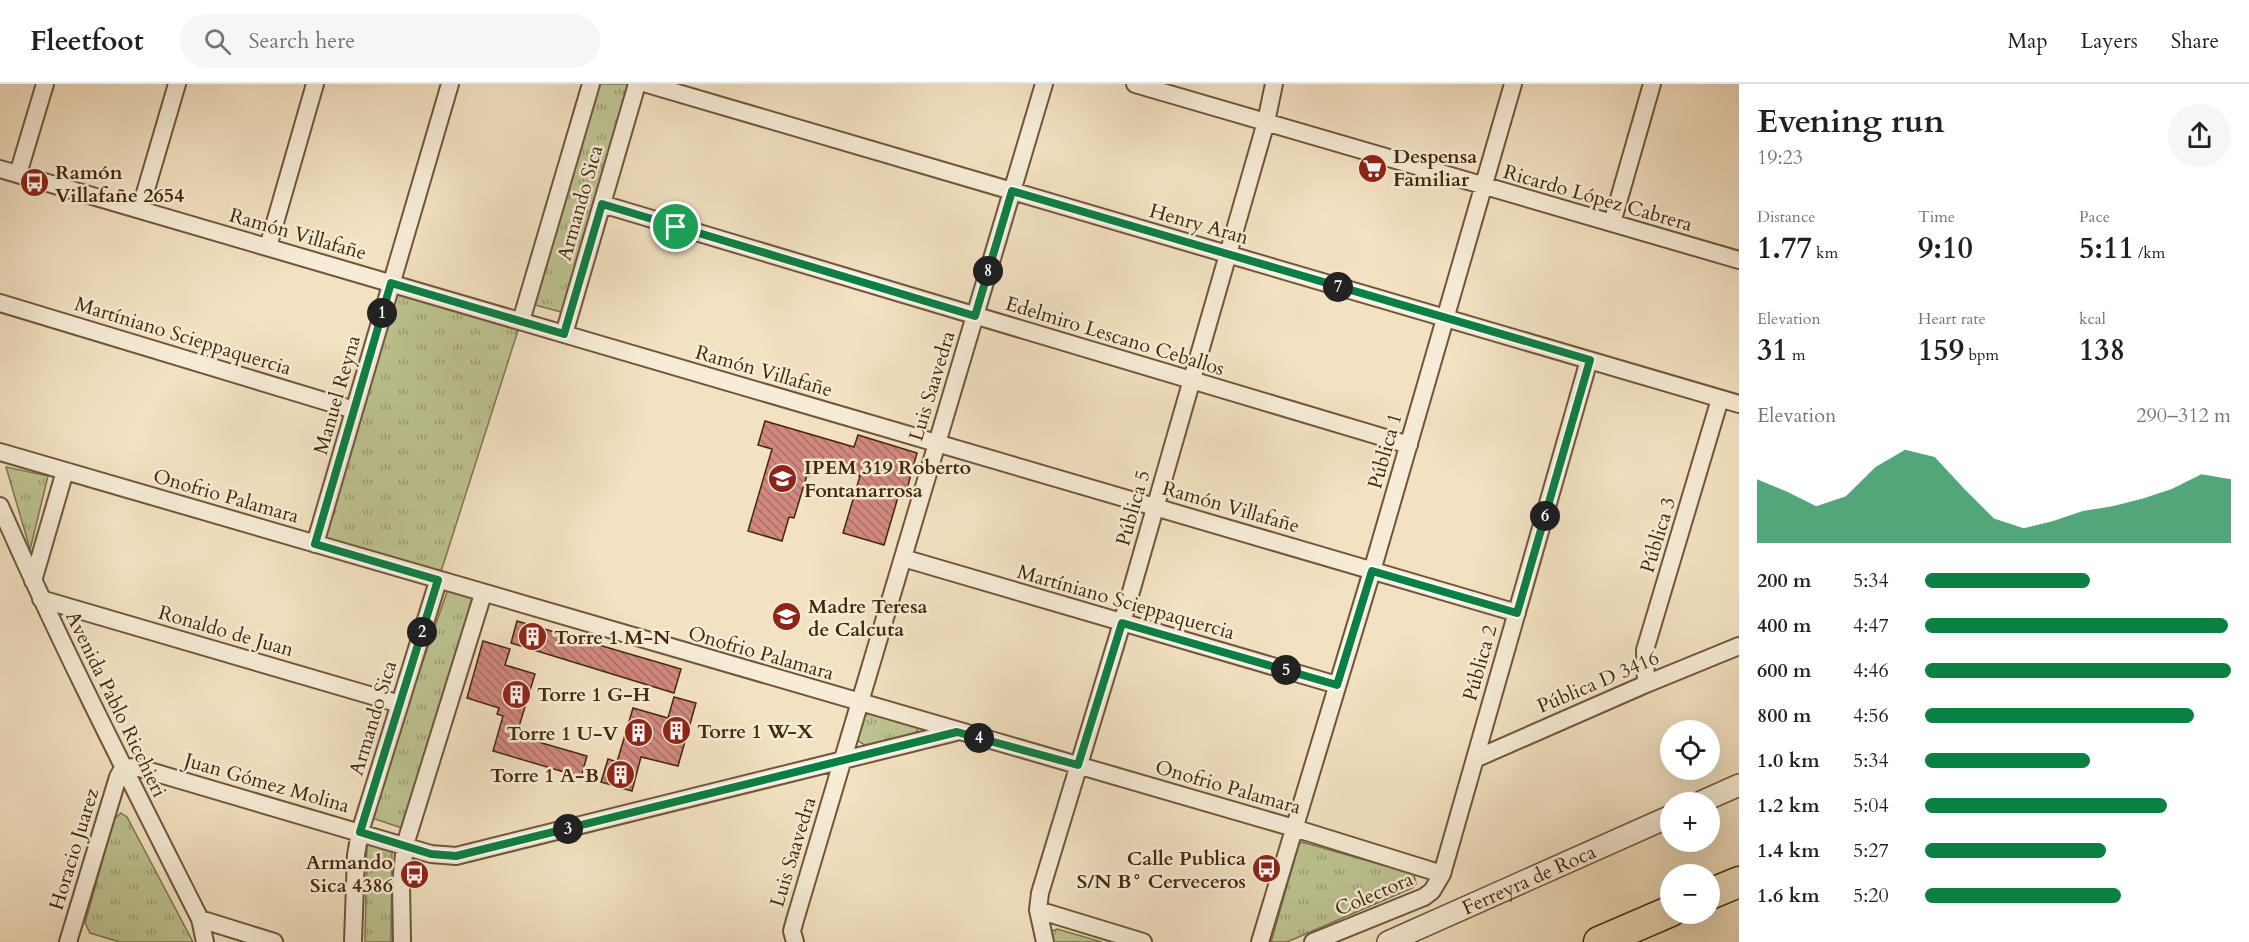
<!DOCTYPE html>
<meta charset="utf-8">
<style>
:root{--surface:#fff;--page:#f6f6f6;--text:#202124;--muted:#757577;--line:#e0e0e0;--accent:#0b8043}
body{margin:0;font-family:Cardo,serif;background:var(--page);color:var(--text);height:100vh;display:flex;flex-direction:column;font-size:22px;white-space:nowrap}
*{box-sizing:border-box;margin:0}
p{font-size:20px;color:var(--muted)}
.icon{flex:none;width:33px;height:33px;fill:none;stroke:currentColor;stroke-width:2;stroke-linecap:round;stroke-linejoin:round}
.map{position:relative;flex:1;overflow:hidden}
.panel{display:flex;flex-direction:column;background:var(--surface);width:510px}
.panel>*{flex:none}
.buttons{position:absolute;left:1660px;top:636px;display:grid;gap:12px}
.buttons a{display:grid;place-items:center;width:60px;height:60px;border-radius:50%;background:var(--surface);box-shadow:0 6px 24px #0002;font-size:30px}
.pin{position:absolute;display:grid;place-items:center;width:51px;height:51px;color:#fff;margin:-26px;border:3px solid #fff;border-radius:50%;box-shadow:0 2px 6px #0007}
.km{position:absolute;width:30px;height:30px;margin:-15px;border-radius:50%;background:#222;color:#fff;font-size:16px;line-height:30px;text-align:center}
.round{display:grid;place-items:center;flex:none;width:63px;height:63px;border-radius:32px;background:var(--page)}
.overview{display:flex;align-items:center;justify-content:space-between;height:102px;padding:0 18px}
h1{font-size:33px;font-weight:700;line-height:45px}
.figures{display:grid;grid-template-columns:repeat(3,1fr);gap:9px;height:102px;padding:6px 18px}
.figures div{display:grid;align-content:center}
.figures b{font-size:30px;font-weight:700}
.figures small{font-size:16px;font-weight:400}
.figures p{font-size:16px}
.chart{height:168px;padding:12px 18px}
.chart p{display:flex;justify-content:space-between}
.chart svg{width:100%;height:108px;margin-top:6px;fill:var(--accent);opacity:.7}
ul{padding:0 18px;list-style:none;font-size:20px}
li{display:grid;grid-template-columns:96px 72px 1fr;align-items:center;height:45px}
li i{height:15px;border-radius:8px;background:var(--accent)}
header{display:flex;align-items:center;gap:36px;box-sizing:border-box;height:84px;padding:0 30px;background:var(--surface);border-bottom:2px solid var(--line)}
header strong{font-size:28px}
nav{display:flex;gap:33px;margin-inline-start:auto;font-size:21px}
.search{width:420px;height:54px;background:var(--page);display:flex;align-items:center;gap:15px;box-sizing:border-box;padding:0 21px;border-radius:33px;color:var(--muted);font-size:22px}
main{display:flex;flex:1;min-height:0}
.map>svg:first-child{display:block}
</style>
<header>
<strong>Fleetfoot</strong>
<div class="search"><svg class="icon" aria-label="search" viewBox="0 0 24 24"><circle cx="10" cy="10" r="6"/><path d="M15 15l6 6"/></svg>Search here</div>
<nav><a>Map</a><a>Layers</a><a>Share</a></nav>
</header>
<main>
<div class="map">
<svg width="1739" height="858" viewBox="0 0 1739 858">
<defs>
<pattern id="grass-tufts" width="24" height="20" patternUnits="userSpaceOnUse" patternTransform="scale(1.5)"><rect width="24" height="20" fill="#bdc392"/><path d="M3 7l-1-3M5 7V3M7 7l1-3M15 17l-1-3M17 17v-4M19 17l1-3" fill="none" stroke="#9b9e75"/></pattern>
<pattern id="building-back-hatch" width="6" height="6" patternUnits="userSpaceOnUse" patternTransform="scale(1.5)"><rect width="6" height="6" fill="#d18881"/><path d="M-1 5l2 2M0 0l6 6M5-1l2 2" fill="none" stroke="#ab6f68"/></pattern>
</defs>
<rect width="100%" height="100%" fill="#f3e2c2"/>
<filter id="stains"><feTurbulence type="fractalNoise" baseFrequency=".00333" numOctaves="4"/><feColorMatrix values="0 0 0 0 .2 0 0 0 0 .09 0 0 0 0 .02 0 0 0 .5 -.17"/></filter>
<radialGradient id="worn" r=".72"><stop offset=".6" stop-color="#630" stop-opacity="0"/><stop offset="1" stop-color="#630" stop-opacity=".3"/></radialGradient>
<path fill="url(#grass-tufts)" stroke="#80754e" stroke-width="1.5" d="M598,0H630L565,229L535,221Z
M391,199L521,237L438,497L315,460Z
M6,383L48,392L30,466V465Z
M448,505L476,512L402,744L372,734L405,629Z
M864,630H872L919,644L915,650L865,661L856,656Z
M121,729L127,733L193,858H120L90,849L85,839L114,735Z
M1302,758L1414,790L1416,800L1412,804L1287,858H1271L1299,760Z
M367,759L392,768L391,858H365Z
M1057,845L1102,858H1051L1052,847Z"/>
<path fill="url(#building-back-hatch)" stroke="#44270b" stroke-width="1.5" d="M765,337L854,363L858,351L917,369L907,405L901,403L884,461L843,449L860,392L814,378L810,392L807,391L794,434L789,433L782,457L748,447L772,365L758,361Z
M517,537L681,585L674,609L511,559Z
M483,557L510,565L505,581L535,590L517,649L529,652L528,655L587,672L581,693L493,667L503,632L497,630L499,624L467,614Z
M674,613L696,619L678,682L641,673L632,707L601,698L608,675L617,678L633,624L668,634Z"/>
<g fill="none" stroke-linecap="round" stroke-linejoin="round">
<defs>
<path id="minor" d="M647,0L1739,320
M1135,0L1739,176
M0,85L1517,529
M18,90L45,0
M602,120L1409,361
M140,126L177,0
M1612,139L1652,0
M268,163L315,0
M0,219L354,326
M521,237L591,0
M564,250L637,0
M0,368L1294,744L1442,790
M0,422C61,562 131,698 200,835L205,858
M315,460L450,0
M903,474L1337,601
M33,497L65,387
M41,515L400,620
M1646,600L1645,566L1720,315
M1475,675L1646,600L1739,562
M123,684L136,683L431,770L456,772L956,648
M1038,826L1143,858
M200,835L274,858
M68,858L118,693L123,684
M353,858L356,771L360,748L438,497
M402,858L401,800L405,761L483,510
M795,858L792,847L795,836L1044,0
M1045,858L1038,826L1040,809L1122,539L1266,38L1274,0
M1260,858L1372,487L1513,0
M1313,858L1424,813L1432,807L1442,790L1589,276"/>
<g id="tertiary">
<path d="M1701,718L1739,701"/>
<path id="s1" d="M1388,858L1671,732"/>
</g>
<path id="motorway" d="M1710,810L1739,798
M1599,858L1671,827"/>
</defs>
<use href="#minor" stroke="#705639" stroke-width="20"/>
<use href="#tertiary" stroke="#705639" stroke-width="24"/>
<use href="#motorway" stroke="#44270b" stroke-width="33"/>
<use href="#minor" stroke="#f7ecd7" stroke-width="16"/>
<use href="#tertiary" stroke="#f7ecd7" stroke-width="21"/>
<use href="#motorway" stroke="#f3e2c2" stroke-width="30"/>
</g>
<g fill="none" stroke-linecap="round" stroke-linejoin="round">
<defs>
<path id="route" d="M1012,107L1590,276L1517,529L1372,487L1337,601L1122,539L1078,681L957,648L456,772L431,770L360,748L438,496L315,460L391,199L564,250L602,120L975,232Z"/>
</defs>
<use href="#route" stroke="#fff" stroke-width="12"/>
<use href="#route" stroke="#0b8043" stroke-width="8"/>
</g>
<defs>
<symbol id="supermarket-disc" viewBox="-11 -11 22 22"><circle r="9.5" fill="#8f2418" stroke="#f7ecd7"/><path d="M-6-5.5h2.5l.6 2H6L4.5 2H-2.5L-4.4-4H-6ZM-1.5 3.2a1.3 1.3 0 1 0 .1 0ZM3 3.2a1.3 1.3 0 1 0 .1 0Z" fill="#fff"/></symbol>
<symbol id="bus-disc" viewBox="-11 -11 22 22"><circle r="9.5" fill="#8f2418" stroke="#f7ecd7"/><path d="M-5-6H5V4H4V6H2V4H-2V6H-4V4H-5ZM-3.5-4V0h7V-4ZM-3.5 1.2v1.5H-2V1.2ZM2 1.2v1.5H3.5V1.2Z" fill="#fff"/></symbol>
<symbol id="school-disc" viewBox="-11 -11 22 22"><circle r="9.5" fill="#8f2418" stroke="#f7ecd7"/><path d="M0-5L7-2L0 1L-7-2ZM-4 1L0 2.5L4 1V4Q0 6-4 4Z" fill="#fff"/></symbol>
<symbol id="building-disc" viewBox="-11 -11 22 22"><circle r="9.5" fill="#8f2418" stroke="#f7ecd7"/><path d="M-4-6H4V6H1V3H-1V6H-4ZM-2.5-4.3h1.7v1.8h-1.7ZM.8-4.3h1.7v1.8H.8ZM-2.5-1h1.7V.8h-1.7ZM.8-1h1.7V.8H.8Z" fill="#fff"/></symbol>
</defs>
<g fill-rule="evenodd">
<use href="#supermarket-disc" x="1356" y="68" width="33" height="33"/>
<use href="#bus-disc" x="18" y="82" width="33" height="33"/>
<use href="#school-disc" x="766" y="378" width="33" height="33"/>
<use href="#school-disc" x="770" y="516" width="33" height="33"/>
<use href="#building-disc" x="516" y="536" width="33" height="33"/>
<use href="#building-disc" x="500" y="594" width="33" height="33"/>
<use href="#building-disc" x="660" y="630" width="33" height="33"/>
<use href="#building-disc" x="622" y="632" width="33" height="33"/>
<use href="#building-disc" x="604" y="674" width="33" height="33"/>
<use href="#bus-disc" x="1250" y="768" width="33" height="33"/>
<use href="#bus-disc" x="398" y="774" width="33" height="33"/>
</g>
<g text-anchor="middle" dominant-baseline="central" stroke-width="5" stroke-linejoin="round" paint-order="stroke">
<g font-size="20" font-weight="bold" fill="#44270b" stroke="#f7ecd7" text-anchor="start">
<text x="1393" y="72">Despensa<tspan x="1393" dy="23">Familiar</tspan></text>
<text x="55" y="88">Ramón<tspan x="55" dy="23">Villafañe 2654</tspan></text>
<text x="804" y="383">IPEM 319 Roberto<tspan x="804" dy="23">Fontanarrosa</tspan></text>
<text x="808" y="522">Madre Teresa<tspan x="808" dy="23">de Calcuta</tspan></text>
<text x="554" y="553">Torre 1 M-N</text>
<text x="537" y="610">Torre 1 G-H</text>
<text x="697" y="647">Torre 1 W-X</text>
<text x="618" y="649" text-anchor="end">Torre 1 U-V</text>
<text x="599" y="691" text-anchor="end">Torre 1 A-B</text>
<text x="1246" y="774" text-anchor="end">Calle Publica<tspan x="1246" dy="23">S/N B° Cerveceros</tspan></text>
<text x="393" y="778" text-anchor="end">Armando<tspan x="393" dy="23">Sica 4386</tspan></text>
</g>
<g font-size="20" fill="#44270b" stroke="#f7ecd7">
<text transform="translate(1598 114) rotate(16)">Ricardo López Cabrera</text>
<text transform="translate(580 119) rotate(-74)">Armando Sica</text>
<text transform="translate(1199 140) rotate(16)">Henry Aran</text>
<text transform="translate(298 150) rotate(16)">Ramón Villafañe</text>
<text transform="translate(183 252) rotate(17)">Martíniano Scieppaquercia</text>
<text transform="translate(1115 252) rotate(17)">Edelmiro Lescano Ceballos</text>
<text transform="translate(764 287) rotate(16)">Ramón Villafañe</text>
<text transform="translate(932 302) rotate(-73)">Luis Saavedra</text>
<text transform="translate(337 311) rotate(-74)">Manuel Reyna</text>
<text transform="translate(1385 367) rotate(-74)">Pública 1</text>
<text transform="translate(226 412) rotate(16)">Onofrio Palamara</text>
<text transform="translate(1231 423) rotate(16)">Ramón Villafañe</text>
<text transform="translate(1133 424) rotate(-74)">Pública 5</text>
<text transform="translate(1658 451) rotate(-73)">Pública 3</text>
<text transform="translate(1126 518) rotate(16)">Martíniano Scieppaquercia</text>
<text transform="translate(226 547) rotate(16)">Ronaldo de Juan</text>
<text transform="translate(761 569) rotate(16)">Onofrio Palamara</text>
<text transform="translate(1480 579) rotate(-74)">Pública 2</text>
<text transform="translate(1598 598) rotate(-23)">Pública D 3416</text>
<text transform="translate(116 620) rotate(64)">Avenida Pablo Ricchieri</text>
<text transform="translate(373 634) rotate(-73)">Armando Sica</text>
<text transform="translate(267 699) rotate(16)">Juan Gómez Molina</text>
<text transform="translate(1228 703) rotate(16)">Onofrio Palamara</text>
<text transform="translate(74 765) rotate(-73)">Horacio Juarez</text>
<text transform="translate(793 768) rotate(-73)">Luis Saavedra</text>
<text stroke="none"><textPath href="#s1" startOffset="154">Ferreyra de Roca</textPath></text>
<text transform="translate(1374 810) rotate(-23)">Colectora</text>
</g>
</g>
<rect width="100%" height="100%" filter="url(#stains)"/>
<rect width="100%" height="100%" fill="url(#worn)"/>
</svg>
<div class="buttons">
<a><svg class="icon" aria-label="locate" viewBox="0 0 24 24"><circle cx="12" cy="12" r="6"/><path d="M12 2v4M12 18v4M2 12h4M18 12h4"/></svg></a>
<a>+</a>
<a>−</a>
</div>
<div class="pin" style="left:676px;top:143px;background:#1e9e55"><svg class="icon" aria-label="arrive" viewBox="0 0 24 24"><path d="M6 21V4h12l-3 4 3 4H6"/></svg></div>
<b class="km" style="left:382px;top:229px">1</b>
<b class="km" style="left:422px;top:548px">2</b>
<b class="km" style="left:568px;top:745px">3</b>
<b class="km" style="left:979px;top:654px">4</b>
<b class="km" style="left:1286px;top:586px">5</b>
<b class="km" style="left:1545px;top:432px">6</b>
<b class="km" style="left:1338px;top:203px">7</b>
<b class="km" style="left:988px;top:187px">8</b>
</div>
<section class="panel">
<div class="overview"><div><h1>Evening run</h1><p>19:23</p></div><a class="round"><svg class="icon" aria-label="share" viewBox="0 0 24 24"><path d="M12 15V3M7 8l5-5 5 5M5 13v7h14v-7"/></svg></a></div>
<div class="figures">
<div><p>Distance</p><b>1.77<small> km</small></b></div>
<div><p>Time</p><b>9:10</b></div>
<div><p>Pace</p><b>5:11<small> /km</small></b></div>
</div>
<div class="figures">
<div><p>Elevation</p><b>31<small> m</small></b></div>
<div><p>Heart rate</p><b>159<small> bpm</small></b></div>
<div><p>kcal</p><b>138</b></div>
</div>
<div class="chart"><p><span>Elevation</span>290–312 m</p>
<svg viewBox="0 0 160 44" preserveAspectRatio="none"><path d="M0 44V18L10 23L20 29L30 25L40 13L50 6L60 9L70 22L80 34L90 38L100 35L110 31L120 29L130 26L140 22L150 16L160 18V44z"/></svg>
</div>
<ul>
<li><b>200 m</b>5:34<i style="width:54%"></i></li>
<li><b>400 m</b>4:47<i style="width:99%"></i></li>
<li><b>600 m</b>4:46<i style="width:100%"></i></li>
<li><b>800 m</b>4:56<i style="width:88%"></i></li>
<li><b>1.0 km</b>5:34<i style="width:54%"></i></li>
<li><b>1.2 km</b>5:04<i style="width:79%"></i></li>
<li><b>1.4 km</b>5:27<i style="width:59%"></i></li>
<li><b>1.6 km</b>5:20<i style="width:64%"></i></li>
</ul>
</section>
</main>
